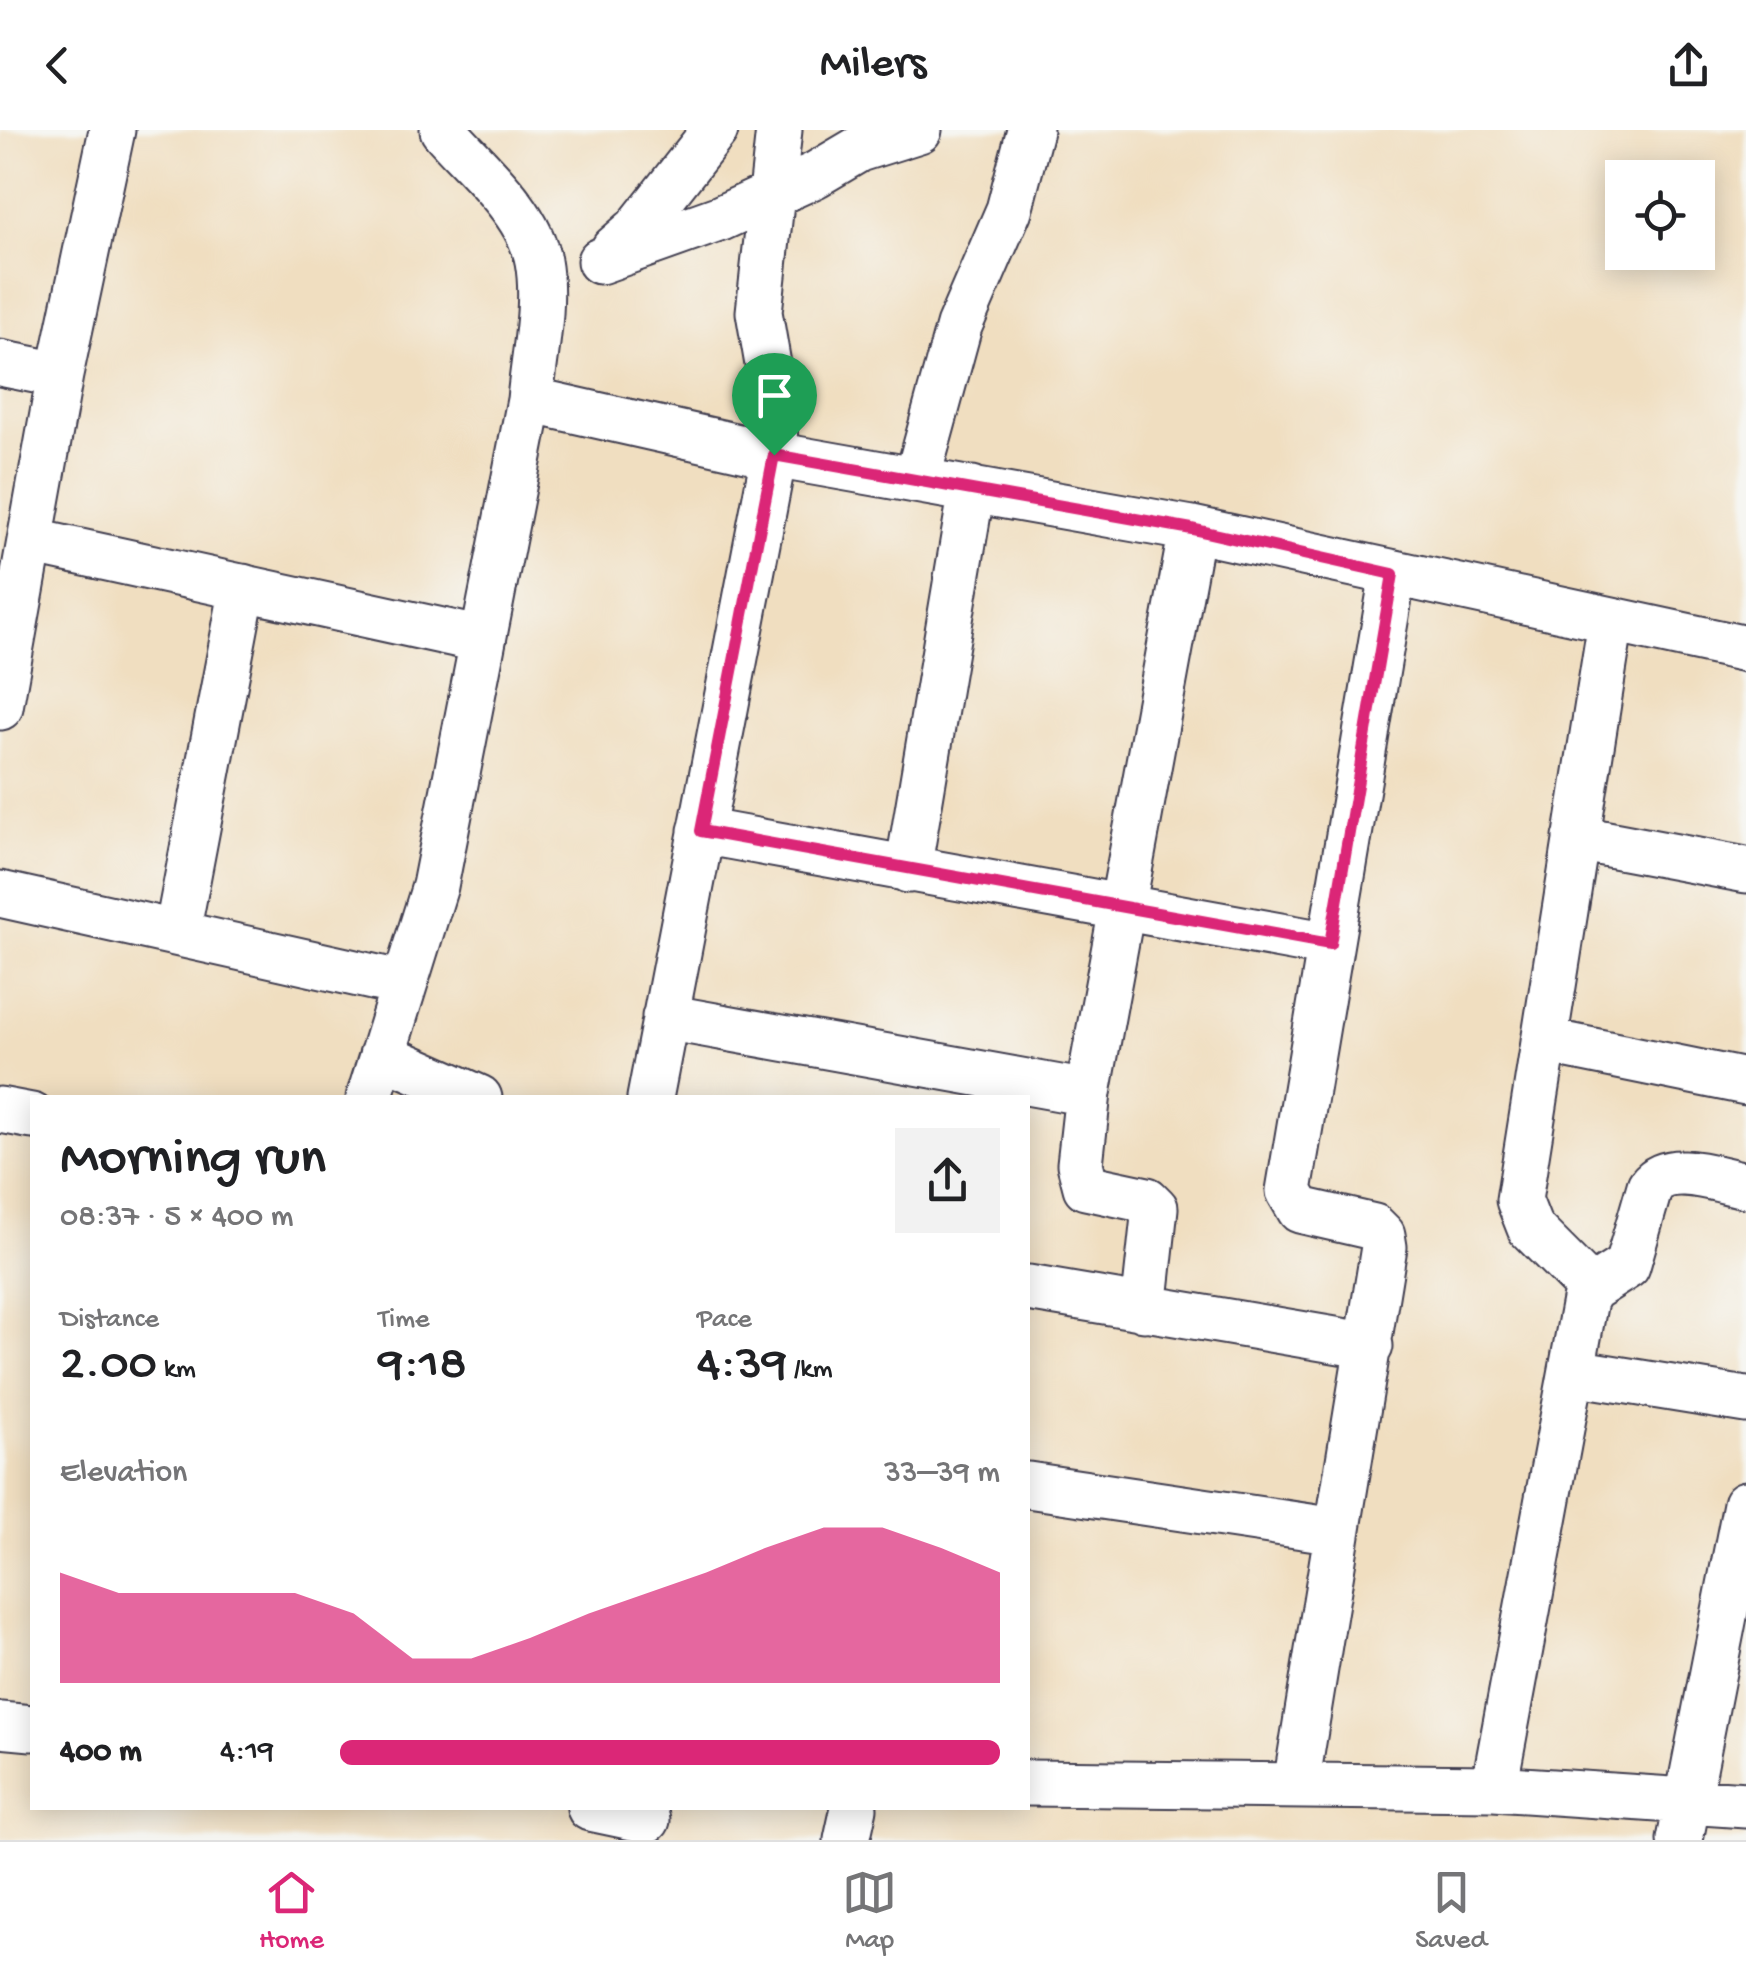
<!DOCTYPE html>
<meta charset="utf-8">
<style>
:root{--surface:#fff;--page:#f2f2f2;--text:#202124;--muted:#757577;--line:#e0e0e0;--accent:#db2777}
body{margin:0;font-family:"Gochi Hand",sans-serif;background:var(--page);color:var(--text);height:100vh;display:flex;flex-direction:column;font-size:38px;white-space:nowrap}
*{box-sizing:border-box;margin:0}
p{font-size:32px;color:var(--muted)}
.icon{flex:none;width:55px;height:55px;fill:none;stroke:currentColor;stroke-width:2;stroke-linecap:round;stroke-linejoin:round}
.map{position:relative;flex:1;overflow:hidden}
.side{position:absolute;left:30px;top:965px;width:1000px;height:715px;display:flex;flex-direction:column;background:var(--surface);border-radius:0px;box-shadow:0 5px 25px #0003}
.side>*{flex:none}
.fabs{position:absolute;left:1605px;top:30px;display:grid;gap:20px}
.fabs a{display:grid;place-items:center;width:110px;height:110px;border-radius:0px;background:var(--surface);box-shadow:0 5px 25px #0003;font-size:50px}
.pin{position:absolute;display:grid;place-items:center;width:85px;height:85px;color:#fff;margin:-102px -42px;border-radius:50% 50% 50% 0;rotate:-45deg;box-shadow:0 0 10px #0007}
.pin .icon{rotate:45deg}
.round{display:grid;place-items:center;flex:none;width:105px;height:105px;border-radius:0px;background:var(--page)}
.headline{display:flex;align-items:center;justify-content:space-between;height:170px;padding:0 30px}
h1{font-size:55px;font-weight:600;line-height:75px}
.stats{display:grid;grid-template-columns:repeat(3,1fr);gap:15px;height:170px;padding:10px 30px}
.stats div{display:grid;align-content:center}
.stats b{font-size:50px;font-weight:600}
.stats small{font-size:28px;font-weight:400}
.stats p{font-size:28px}
.chart{height:280px;padding:20px 30px}
.chart p{display:flex;justify-content:space-between}
.chart svg{width:100%;height:180px;margin-top:10px;fill:var(--accent);opacity:.7}
ul{padding:0 30px;list-style:none;font-size:32px}
li{display:grid;grid-template-columns:160px 120px 1fr;align-items:center;height:75px}
li i{height:25px;border-radius:12px;background:var(--accent)}
header{display:flex;justify-content:space-between;align-items:center;height:130px;padding:0 30px;background:var(--surface);font-size:45px;font-weight:600}
.tab-bar{display:flex;justify-content:space-around;align-items:center;height:140px;border-top:2px solid var(--line);background:var(--surface);font-size:28px;color:var(--muted)}
.tab-bar a{display:grid;justify-items:center;gap:5px}
.tab-bar .selected{color:var(--accent)}
.map>svg:first-child{display:block}
</style>
<header><svg class="icon" aria-label="back" viewBox="0 0 24 24"><path d="M15 5l-7 7 7 7"/></svg>Milers<svg class="icon" aria-label="share" viewBox="0 0 24 24"><path d="M12 15V3M7 8l5-5 5 5M5 13v7h14v-7"/></svg></header>
<div class="map">
<svg width="1746" height="1710" viewBox="0 0 1746 1710">
<rect width="100%" height="100%" fill="#f6f6f2"/>
<filter id="ink" filterUnits="userSpaceOnUse"><feTurbulence type="fractalNoise" baseFrequency=".01" numOctaves="2"/><feDisplacementMap in="SourceGraphic" scale="20" xChannelSelector="R" yChannelSelector="G"/><feConvolveMatrix kernelMatrix="1 2 1 2 8 2 1 2 1" color-interpolation-filters="sRGB"/></filter>
<filter id="wash" filterUnits="userSpaceOnUse"><feTurbulence type="fractalNoise" baseFrequency=".0048" numOctaves="4" result="noise"/><feDisplacementMap in="SourceGraphic" scale="40" xChannelSelector="R" yChannelSelector="G"/><feGaussianBlur stdDeviation="2.25" result="paint"/><feColorMatrix in="noise" values="0 0 0 0 0 0 0 0 0 0 0 0 0 0 0 0 0 1.4 0 .05"/><feComposite in="paint" operator="in"/></filter>
<g filter="url(#wash)">
<rect width="100%" height="100%" fill="#f0dec0"/>
</g>
<g filter="url(#ink)">
<g fill="none" stroke-linecap="round" stroke-linejoin="round">
<defs>
<path id="minor" d="M443,0C475,37 529,81 538,131C546,175 534,226 530,270
M614,119L637,99L715,0
M600,131L721,88L815,45L859,19L919,0
M0,233L60,245
M917,349L959,196L1009,80L1030,0
M30,411L483,510
M0,577L60,245L112,0
M701,701L1330,815
M1576,708L1746,740
M908,740L972,359
M0,764L404,854
M177,803L243,457
M665,887L1088,963
M1544,911L1746,952
M382,925L479,968
M369,968L435,756L530,270L774,325L1192,399L1746,519
M650,968L774,325L775,275L759,182L779,0
M0,980L32,986
M1028,1158L1370,1216
M1591,1159L1530,1098L1519,1070L1611,491
M1144,1179L1155,1078L1147,1070L1086,1057L1080,1034L1088,963L1192,399
M1573,1242L1746,1270
M1028,1355L1337,1401
M0,1595L32,1598
M1028,1653L1494,1658L1746,1675
M1296,1655L1384,1117L1382,1105L1374,1097L1300,1080L1289,1061L1393,444
M1494,1658L1585,1170L1591,1159L1627,1136L1650,1056C1669,1030 1718,1050 1746,1055
M590,1678L647,1690
M847,1710L854,1678
M1680,1710L1746,1374"/>
</defs>
<use href="#minor" stroke="#413e4f" stroke-width="49"/>
<use href="#minor" stroke="#fff" stroke-width="45"/>
</g>
</g>
<g fill="none" stroke-linecap="round" stroke-linejoin="round" filter="url(#ink)">
<defs>
<path id="route" d="M774,325L1192,399L1393,444L1330,814L701,701Z"/>
</defs>
<use href="#route" stroke="#fff" stroke-width="20"/>
<use href="#route" stroke="#db2777" stroke-width="12"/>
</g>
</svg>
<div class="fabs">
<a><svg class="icon" aria-label="locate" viewBox="0 0 24 24"><circle cx="12" cy="12" r="6"/><path d="M12 2v4M12 18v4M2 12h4M18 12h4"/></svg></a>
</div>
<div class="pin" style="left:774px;top:325px;background:#1e9e55"><svg class="icon" aria-label="arrive" viewBox="0 0 24 24"><path d="M6 21V4h12l-3 4 3 4H6"/></svg></div>
<section class="side">
<div class="headline"><div><h1>Morning run</h1><p>08:37 · 5 × 400 m</p></div><a class="round"><svg class="icon" aria-label="share" viewBox="0 0 24 24"><path d="M12 15V3M7 8l5-5 5 5M5 13v7h14v-7"/></svg></a></div>
<div class="stats">
<div><p>Distance</p><b>2.00<small> km</small></b></div>
<div><p>Time</p><b>9:18</b></div>
<div><p>Pace</p><b>4:39<small> /km</small></b></div>
</div>
<div class="chart"><p><span>Elevation</span>33–39 m</p>
<svg viewBox="0 0 160 44" preserveAspectRatio="none"><path d="M0 44V17L10 22L20 22L30 22L40 22L50 27L60 38L70 38L80 33L90 27L100 22L110 17L120 11L130 6L140 6L150 11L160 17V44z"/></svg>
</div>
<ul>
<li><b>400 m</b>4:19<i style="width:100%"></i></li>
</ul>
</section>
</div>
<nav class="tab-bar">
<a class="selected"><svg class="icon" aria-label="home" viewBox="0 0 24 24"><path d="M3 11l9-7 9 7M6 9v11h12V9"/></svg>Home</a>
<a><svg class="icon" aria-label="map" viewBox="0 0 24 24"><path d="M3 6l6-2 6 2 6-2v14l-6 2-6-2-6 2zM9 4v14M15 6v14"/></svg>Map</a>
<a><svg class="icon" aria-label="saved" viewBox="0 0 24 24"><path d="M7 4h10v16l-5-4-5 4z"/></svg>Saved</a>
</nav>
